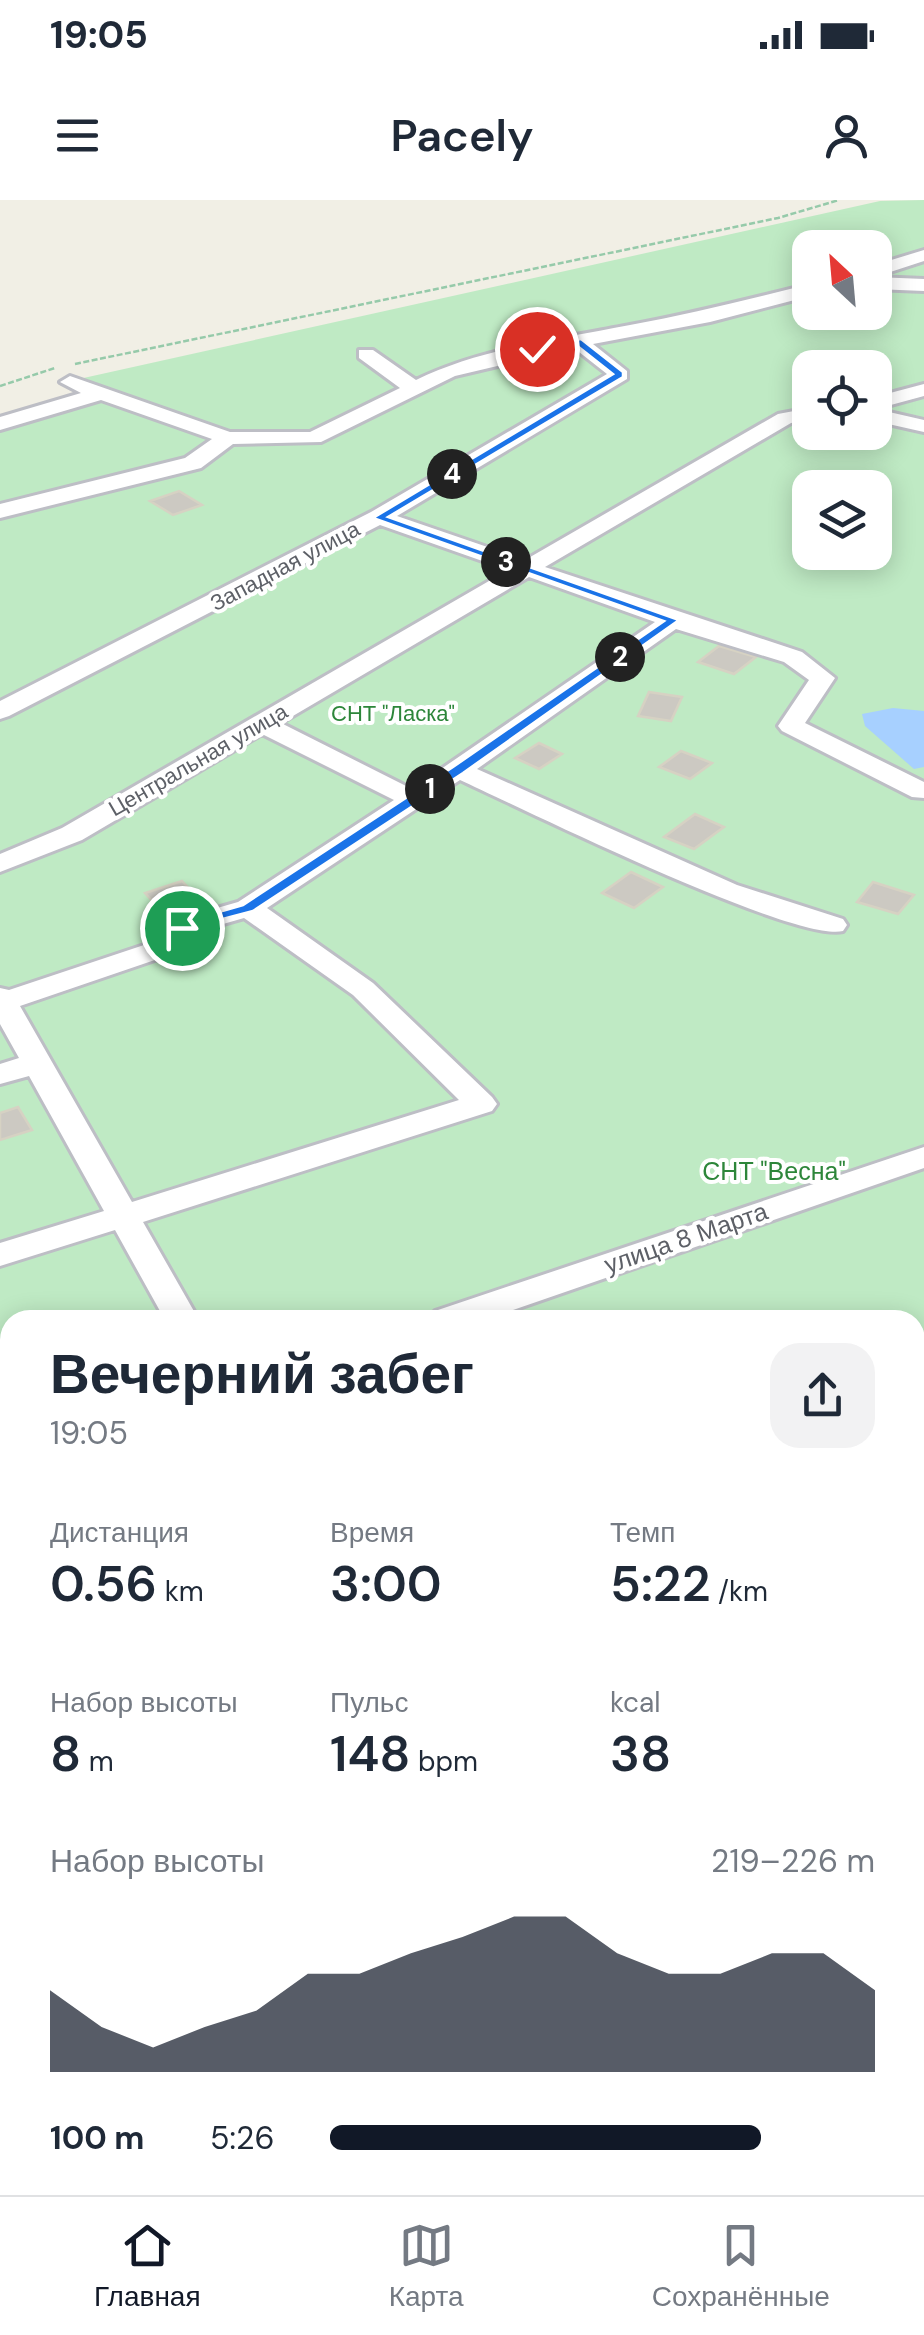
<!DOCTYPE html>
<html lang="ru">
<meta charset="utf-8">
<style>
:root{--surface:#fff;--page:#f2f2f3;--text:#1f2937;--muted:#747a83;--line:#e0e1e3;--accent:#111827}
body{margin:0;font-family:"DM Sans",sans-serif;background:var(--page);color:var(--text);height:100vh;display:flex;flex-direction:column;font-size:38px;white-space:nowrap}
*{box-sizing:border-box;margin:0}
p{font-size:32px;color:var(--muted)}
.icon{flex:none;width:55px;height:55px;fill:none;stroke:currentColor;stroke-width:2;stroke-linecap:round;stroke-linejoin:round}
.map{position:relative;flex:1;overflow:hidden}
.sheet{position:absolute;left:0px;top:1110px;width:925px;height:885px;display:flex;flex-direction:column;background:var(--surface);border-radius:30px 30px 0 0;box-shadow:0 5px 25px #0003}
.sheet>*{flex:none}
.needle{width:65px;rotate:334deg}
.controls{position:absolute;left:792px;top:30px;display:grid;gap:20px}
.controls a{display:grid;place-items:center;width:100px;height:100px;border-radius:20px;background:var(--surface);box-shadow:0 5px 25px #0003;font-size:50px}
.pin{position:absolute;display:grid;place-items:center;width:85px;height:85px;color:#fff;margin:-42px;border:5px solid #fff;border-radius:50%;box-shadow:0 2px 10px #0007}
.km{position:absolute;width:50px;height:50px;margin:-25px;border-radius:50%;background:#222;color:#fff;font-size:28px;line-height:50px;text-align:center}
.round{display:grid;place-items:center;flex:none;width:105px;height:105px;border-radius:30px;background:var(--page)}
.headline{display:flex;align-items:center;justify-content:space-between;height:170px;padding:0 50px}
h1{font-size:55px;font-weight:600;line-height:75px}
.figures{display:grid;grid-template-columns:repeat(3,1fr);gap:15px;height:170px;padding:10px 50px}
.figures div{display:grid;align-content:center}
.figures b{font-size:50px;font-weight:600}
.figures small{font-size:28px;font-weight:400}
.figures p{font-size:28px}
.chart{height:280px;padding:20px 50px}
.chart p{display:flex;justify-content:space-between}
.chart svg{width:100%;height:180px;margin-top:10px;fill:var(--accent);opacity:.7}
ul{padding:0 50px;list-style:none;font-size:32px}
li{display:grid;grid-template-columns:160px 120px 1fr;align-items:center;height:75px}
li i{height:25px;border-radius:12px;background:var(--accent)}
.status{display:flex;justify-content:space-between;align-items:center;height:70px;padding:0 50px;background:var(--surface);direction:ltr}
.status svg{height:28px;fill:currentColor}
header{display:flex;justify-content:space-between;align-items:center;height:130px;padding:0 50px;background:var(--surface);font-size:45px;font-weight:600}
.menu{display:flex;justify-content:space-around;align-items:center;height:140px;border-top:2px solid var(--line);background:var(--surface);font-size:28px;color:var(--muted)}
.menu a{display:grid;justify-items:center;gap:5px}
.menu .current{color:var(--accent)}
.map>svg:first-child{display:block}
</style>
<div class="status"><b>19:05</b><svg viewBox="0 0 49 12"><path d="M0 12V9h3v3zM5 12V6h3v6zM10 12V3h3v9zM15 12V0h3v12zM26 1h20v11H26zM47 4h2v5h-2z"/></svg></div>
<header><svg class="icon" aria-label="menu" viewBox="0 0 24 24"><path d="M4 6h16M4 12h16M4 18h16"/></svg>Pacely<svg class="icon" aria-label="person" viewBox="0 0 24 24"><circle cx="12" cy="8" r="4"/><path d="M4 21q1-7 8-7t8 7"/></svg></header>
<div class="map">
<svg width="924" height="1995" viewBox="0 0 924 1995">
<rect width="100%" height="100%" fill="#f1efe5"/>
<path fill="#bfeac4" fill-rule="evenodd" d="M924,0V1995H0V225L94,199L61,183L880,1ZM810,48H875V112H810ZM810,168H875V232H810ZM810,288H875V352H810ZM10,1120H915V1985H10Z"/>
<path fill="#a7d0ff" d="M893,508L924,511V567L914,569L865,526L862,514Z"/>
<path fill="#ccc9c2" stroke="#d6d2c3" stroke-width="2.5" d="M179,291L202,305L173,315L150,301Z
M719,446L756,457L734,474L698,462Z
M649,492L682,497L671,521L638,516Z
M539,543L562,554L539,569L515,558Z
M681,551L712,563L690,579L659,567Z
M695,614L724,627L694,649L664,637Z
M631,672L663,687L634,708L602,693Z
M182,681L201,701L165,715L145,693Z
M873,682L914,695L898,714L857,702Z
M18,907L32,930L0,940V913Z"/>
<g fill="none" stroke-linecap="round" stroke-linejoin="round">
<defs>
<path id="minor" d="M924,50V61L875,77V65Z
M875,77L924,79V91L875,89Z
M810,84V96L710,122L593,144L627,171V179L397,316L525,360L778,214L810,208V220L791,223L545,367L802,452L835,478L805,523L924,582V598L912,597L782,531L778,526L809,480L784,462L676,429L477,569L737,685L843,719L847,725L843,731C794,743 521,608 460,580L267,708L373,783L492,897L497,904L492,911L143,1022L199,1120H165L115,1030L0,1066V1043L104,1011L29,876L0,884V864L19,858L0,824V788L9,790L177,734L168,727L172,721L238,702L394,600L262,534L82,640L0,672V654L62,628L508,370L380,325L9,516L0,519V501L371,312L607,174L574,148L455,176L321,242L233,244L201,268L0,318V304L185,258L212,239L101,200L0,230V217L81,193L60,182L70,176L230,232H310L400,188L359,158V150H373L416,180C481,148 559,139 630,125C691,114 750,99 810,84ZM529,377L655,422L412,589L281,523ZM244,718L353,795L459,900L132,1002L20,806L190,748L194,742L185,735Z
M924,184V196L876,209L924,220V232L875,221V197Z
M924,947V968L484,1120H430L435,1111Z
M924,1169V1195L915,1198V1172Z
M10,1255V1284L0,1287V1258Z
M924,1453V1485L915,1488V1456Z
M10,1509V1543L0,1547V1513Z
M924,1789V1831L915,1835V1793Z
M10,1820V1863L0,1867V1824Z
M510,1985H575L570,1995H506Z
M646,1985H696L700,1995H651Z"/>
</defs>
<use href="#minor" stroke="#bdbec5" stroke-width="6"/>
<path stroke="#96caaa" stroke-width="2.5" stroke-dasharray="6 2.5" stroke-linecap="butt" d="M75,164L778,18L839,0
M0,186L55,168"/>
<use href="#minor" fill="#fff" fill-rule="evenodd"/>
</g>
<path fill="#1a73e8" stroke="#fff" stroke-width="2.5" d="M581,139L623,172V177L388,317L679,420L463,573L253,711L177,731V724L243,705L453,567L664,421L373,318L613,174L575,144L537,152L532,149Z"/>
<g text-anchor="middle" dominant-baseline="central" stroke-width="8" stroke-linejoin="round" paint-order="stroke">
<g font-size="22" fill="#5d6067" stroke="#fff">
<text transform="translate(285 366) rotate(-28)">Западная улица</text>
<text transform="translate(198 560) rotate(-30)">Центральная улица</text>
</g>
<g font-size="22" fill="#2d863a" stroke="#fff">
<text x="393" y="513">СНТ "Ласка"</text>
</g>
<g font-size="25" fill="#2d863a" stroke="#fff">
<text x="774" y="971">СНТ "Весна"</text>
</g>
<g font-size="25" fill="#5d6067" stroke="#fff">
<text transform="translate(686 1038) rotate(-19)">улица 8 Марта</text>
</g>
</g>
</svg>
<div class="controls">
<a><svg class="needle" viewBox="-14 -14 28 28"><path d="M0-13l5 13h-10z" fill="#e53935"/><path d="M0 13l5-13h-10z" fill="#747a83"/></svg></a>
<a><svg class="icon" aria-label="locate" viewBox="0 0 24 24"><circle cx="12" cy="12" r="6"/><path d="M12 2v4M12 18v4M2 12h4M18 12h4"/></svg></a>
<a><svg class="icon" aria-label="layers" viewBox="0 0 24 24"><path d="M12 4l9 5-9 5-9-5zM3 14l9 5 9-5"/></svg></a>
</div>
<div class="pin" style="left:182px;top:728px;background:#1e9e55"><svg class="icon" aria-label="arrive" viewBox="0 0 24 24"><path d="M6 21V4h12l-3 4 3 4H6"/></svg></div>
<div class="pin" style="left:537px;top:149px;background:#d93025"><svg class="icon" aria-label="check" viewBox="0 0 24 24"><path d="M5 12l5 5 9-10"/></svg></div>
<b class="km" style="left:430px;top:589px">1</b>
<b class="km" style="left:620px;top:457px">2</b>
<b class="km" style="left:506px;top:362px">3</b>
<b class="km" style="left:452px;top:274px">4</b>
<section class="sheet">
<div class="headline"><div><h1>Вечерний забег</h1><p>19:05</p></div><a class="round"><svg class="icon" aria-label="share" viewBox="0 0 24 24"><path d="M12 15V3M7 8l5-5 5 5M5 13v7h14v-7"/></svg></a></div>
<div class="figures">
<div><p>Дистанция</p><b>0.56<small> km</small></b></div>
<div><p>Время</p><b>3:00</b></div>
<div><p>Темп</p><b>5:22<small> /km</small></b></div>
</div>
<div class="figures">
<div><p>Набор высоты</p><b>8<small> m</small></b></div>
<div><p>Пульс</p><b>148<small> bpm</small></b></div>
<div><p>kcal</p><b>38</b></div>
</div>
<div class="chart"><p><span>Набор высоты</span>219–226 m</p>
<svg viewBox="0 0 160 44" preserveAspectRatio="none"><path d="M0 44V24L10 33L20 38L30 33L40 29L50 20L60 20L70 15L80 11L90 6L100 6L110 15L120 20L130 20L140 15L150 15L160 24V44z"/></svg>
</div>
<ul>
<li><b>100 m</b>5:26<i style="width:79%"></i></li>
</ul>
</section>
</div>
<nav class="menu">
<a class="current"><svg class="icon" aria-label="home" viewBox="0 0 24 24"><path d="M3 11l9-7 9 7M6 9v11h12V9"/></svg>Главная</a>
<a><svg class="icon" aria-label="map" viewBox="0 0 24 24"><path d="M3 6l6-2 6 2 6-2v14l-6 2-6-2-6 2zM9 4v14M15 6v14"/></svg>Карта</a>
<a><svg class="icon" aria-label="saved" viewBox="0 0 24 24"><path d="M7 4h10v16l-5-4-5 4z"/></svg>Сохранённые</a>
</nav>
